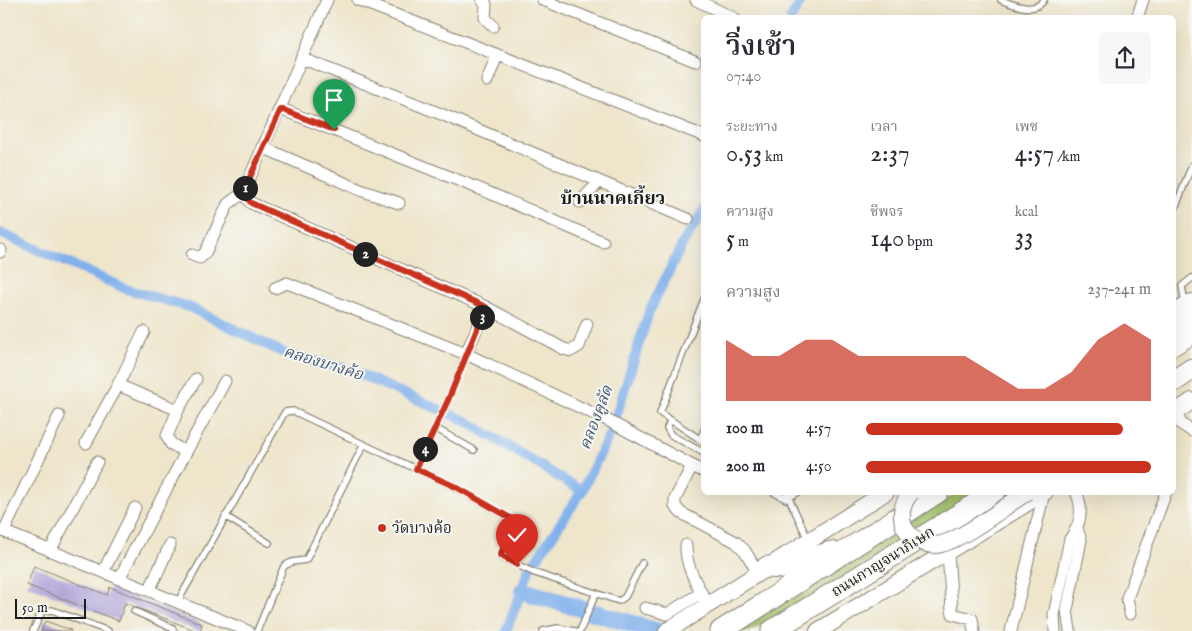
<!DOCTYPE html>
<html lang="th">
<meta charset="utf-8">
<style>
:root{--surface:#fff;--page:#f7f7f7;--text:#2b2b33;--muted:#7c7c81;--accent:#c8321e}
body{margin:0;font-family:"IM FELL English","Noto Serif Thai",serif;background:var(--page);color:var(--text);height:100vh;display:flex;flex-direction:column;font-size:19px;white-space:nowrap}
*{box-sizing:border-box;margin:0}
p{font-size:16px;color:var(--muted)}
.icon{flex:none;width:28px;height:28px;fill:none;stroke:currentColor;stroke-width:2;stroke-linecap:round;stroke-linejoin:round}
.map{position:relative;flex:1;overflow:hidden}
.panel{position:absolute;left:701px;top:15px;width:475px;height:480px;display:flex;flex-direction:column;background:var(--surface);border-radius:8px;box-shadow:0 5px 20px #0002}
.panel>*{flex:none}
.scale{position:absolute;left:15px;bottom:12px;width:71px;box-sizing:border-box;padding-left:5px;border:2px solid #1c1c1c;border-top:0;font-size:14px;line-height:18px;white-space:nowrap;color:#1c1c1c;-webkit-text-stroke:4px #f6f6f2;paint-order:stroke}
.pin{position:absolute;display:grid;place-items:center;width:42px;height:42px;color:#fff;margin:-51px -21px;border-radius:50% 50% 50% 0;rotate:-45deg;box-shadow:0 0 5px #0007}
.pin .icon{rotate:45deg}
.km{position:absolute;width:25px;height:25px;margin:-12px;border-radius:50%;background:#222;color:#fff;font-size:14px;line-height:25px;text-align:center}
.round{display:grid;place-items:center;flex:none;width:52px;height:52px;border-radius:8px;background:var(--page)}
.headline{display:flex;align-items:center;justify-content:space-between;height:85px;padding:0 25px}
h1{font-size:28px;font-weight:600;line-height:38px}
.metrics{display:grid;grid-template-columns:repeat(3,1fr);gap:8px;height:85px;padding:5px 25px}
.metrics div{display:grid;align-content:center}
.metrics b{font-size:25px;font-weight:600}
.metrics small{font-size:14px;font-weight:400}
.metrics p{font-size:14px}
.chart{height:140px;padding:10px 25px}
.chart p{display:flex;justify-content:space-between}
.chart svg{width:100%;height:90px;margin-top:5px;fill:var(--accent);opacity:.7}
ul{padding:0 25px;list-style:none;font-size:16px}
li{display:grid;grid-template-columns:80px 60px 1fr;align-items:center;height:38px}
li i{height:12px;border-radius:6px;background:var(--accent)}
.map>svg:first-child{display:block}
</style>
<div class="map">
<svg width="1192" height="631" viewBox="0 0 1192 631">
<rect width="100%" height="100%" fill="#f6f6f2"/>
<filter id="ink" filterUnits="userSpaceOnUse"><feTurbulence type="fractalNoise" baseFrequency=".02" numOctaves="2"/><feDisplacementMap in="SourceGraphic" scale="10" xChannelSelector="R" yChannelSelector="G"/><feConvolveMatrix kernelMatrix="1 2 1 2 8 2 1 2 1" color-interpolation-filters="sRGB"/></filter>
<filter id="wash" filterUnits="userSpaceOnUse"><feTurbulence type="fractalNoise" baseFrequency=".0096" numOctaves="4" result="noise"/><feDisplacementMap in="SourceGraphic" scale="20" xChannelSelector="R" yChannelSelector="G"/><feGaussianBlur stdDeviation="1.12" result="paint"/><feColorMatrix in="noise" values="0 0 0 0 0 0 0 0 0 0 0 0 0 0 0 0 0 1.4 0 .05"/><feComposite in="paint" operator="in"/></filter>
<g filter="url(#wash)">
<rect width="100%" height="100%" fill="#eee5ca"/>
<path fill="#a1c068" stroke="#5e6e42" d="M957,493H977L845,576L749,631H740L820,578Z"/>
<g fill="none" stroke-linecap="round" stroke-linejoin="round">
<path stroke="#81b1ec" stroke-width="10" d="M791,18L802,0
M0,233L126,289L189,307L288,355L348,369L468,422L582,491
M506,631L530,569L582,491L612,429L649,312L683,243L704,210"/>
<path stroke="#81b1ec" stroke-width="18" d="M523,591L656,631"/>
</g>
<g id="blocks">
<path fill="#b1a6d9" d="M34,566L107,595L110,587L202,624L200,631H197L125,603L119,621L27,585Z
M45,621L71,630V631H41Z"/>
</g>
</g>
<g filter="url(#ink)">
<use href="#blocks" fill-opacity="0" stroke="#858073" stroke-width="1"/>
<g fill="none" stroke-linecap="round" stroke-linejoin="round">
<defs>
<path id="lane" d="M1001,0C1014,5 1035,14 1044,0
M1174,211L1192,165
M704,299L660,413L704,442
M1185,304L1182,286L1192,278
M670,421L667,428L671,435L704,453
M435,428L474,450
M700,440L704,430
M416,469L455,487L513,520L515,524L500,555L502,558L535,573L619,601L625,597L642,563
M773,492L786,499L799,492
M786,492L808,539
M225,516L269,543
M177,603L285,412L293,411L416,469L449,398L466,354
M134,611L172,628L174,631
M33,631L42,611L52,610L108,631
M257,631L284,566L292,562L306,560L364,444
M543,631L558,628L575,631
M580,631L596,593"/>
<path id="street" d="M358,0L704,136
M482,0L486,4L485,18L493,26
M543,0L695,61
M696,0L734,18
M1137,18L1143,0
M301,58L441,114L688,219
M487,81L497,56
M281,109L485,191L603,242
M262,147L363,191L399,203
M243,193L251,203L486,307L564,349L571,351L579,346L587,324
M580,202L599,182
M0,252L1,250
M192,255L200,258L205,253L228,204L243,193L327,0
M275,288L287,283L466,354L605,419L704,472
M466,354L486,307
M118,385L144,332
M1176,411L1181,424L1192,431
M86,443L118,385L178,410
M186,452L225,381
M692,466L675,499V506L681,513L736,542L745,551L758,573
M0,530L248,631
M4,531L59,416
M686,545C685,567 698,586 708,605
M50,551L97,462
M948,553L952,610L953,614L972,619L974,631
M103,572L135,508
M119,579L186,452L171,444L167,436L178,410L196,379
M149,591L170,545
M645,608L667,614L701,593
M1130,614L1127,598L1166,492
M1011,631L1044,493
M1055,631L1054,615L1070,539C1080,526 1084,509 1076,492
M1070,631L1067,610L1081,540L1077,529"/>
<path id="secondary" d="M1174,313L1192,302
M1174,330L1192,318
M1174,413L1192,401
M667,631L886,492
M818,631L1045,492"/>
<path id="highway" d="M1174,344L1192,333
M1174,381L1192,369
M767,567L783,568L831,552
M721,631L938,492
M772,631L995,492"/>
</defs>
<use href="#lane" stroke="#858073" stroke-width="8"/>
<use href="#street" stroke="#858073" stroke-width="13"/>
<use href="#secondary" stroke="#858073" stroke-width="18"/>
<use href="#highway" stroke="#858073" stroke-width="23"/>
<use href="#lane" stroke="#fff" stroke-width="5.5"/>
<use href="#street" stroke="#fff" stroke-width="11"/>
<use href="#secondary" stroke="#fff" stroke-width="16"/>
<use href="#highway" stroke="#fff" stroke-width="21"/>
<defs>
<path id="secondary-bridge" d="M912,492C903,501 900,512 903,524C908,538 927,548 941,544C963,539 1006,506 1027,492"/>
</defs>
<use href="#secondary-bridge" stroke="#858073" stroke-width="18" stroke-linecap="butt"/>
<use href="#secondary-bridge" stroke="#fff" stroke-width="16"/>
</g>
</g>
<g fill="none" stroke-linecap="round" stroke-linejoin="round" filter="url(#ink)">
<defs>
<path id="route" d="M334,130L281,109L246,186L243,193L251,203L486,307L449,398L416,469L456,487L514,520L515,524L500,555L517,565"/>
</defs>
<use href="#route" stroke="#fff" stroke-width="10"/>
<use href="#route" stroke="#c8321e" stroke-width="6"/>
</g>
<circle fill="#c8321e" stroke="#f6f6f2" stroke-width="2" cx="382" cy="528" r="5"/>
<g text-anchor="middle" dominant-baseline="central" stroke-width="4" stroke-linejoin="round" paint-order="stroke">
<g font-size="15" fill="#1c1c1c" stroke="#f6f6f2" text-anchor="start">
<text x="392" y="528">วัดบางค้อ</text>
</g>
<g font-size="15" fill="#1c1c1c" stroke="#f6f6f2">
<text transform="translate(883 562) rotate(-32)">ถนนกาญจนาภิเษก</text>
</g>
<g font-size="16" font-style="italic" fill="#44586f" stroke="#f6f6f2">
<text transform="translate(323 364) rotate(17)">คลองบางค้อ</text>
<text transform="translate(597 418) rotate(-69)">คลองคูลัด</text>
</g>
<g font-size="18" font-weight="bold" fill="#1c1c1c" stroke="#f6f6f2">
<text x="613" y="199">บ้านนาคเกี้ยว</text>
</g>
</g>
</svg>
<div class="scale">50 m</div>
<div class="pin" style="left:334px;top:130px;background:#1e9e55"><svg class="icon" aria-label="arrive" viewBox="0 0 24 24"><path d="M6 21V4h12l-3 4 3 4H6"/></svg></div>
<div class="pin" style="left:517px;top:565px;background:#d93025"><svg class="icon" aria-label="check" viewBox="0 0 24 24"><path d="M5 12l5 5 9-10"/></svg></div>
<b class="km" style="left:245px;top:188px">1</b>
<b class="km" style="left:365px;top:254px">2</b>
<b class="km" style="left:482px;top:317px">3</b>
<b class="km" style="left:425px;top:449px">4</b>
<section class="panel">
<div class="headline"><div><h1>วิ่งเช้า</h1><p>07:40</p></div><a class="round"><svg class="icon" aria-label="share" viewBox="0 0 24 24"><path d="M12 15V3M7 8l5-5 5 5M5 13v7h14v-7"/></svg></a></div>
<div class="metrics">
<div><p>ระยะทาง</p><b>0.53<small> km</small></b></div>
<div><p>เวลา</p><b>2:37</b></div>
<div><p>เพซ</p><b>4:57<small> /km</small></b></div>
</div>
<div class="metrics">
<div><p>ความสูง</p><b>5<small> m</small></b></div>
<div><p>ชีพจร</p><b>140<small> bpm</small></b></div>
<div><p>kcal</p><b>33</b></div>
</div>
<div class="chart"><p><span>ความสูง</span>237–241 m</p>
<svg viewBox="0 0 160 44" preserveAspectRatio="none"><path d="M0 44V14L10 22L20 22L30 14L40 14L50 22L60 22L70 22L80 22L90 22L100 30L110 38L120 38L130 30L140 14L150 6L160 14V44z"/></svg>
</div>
<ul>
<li><b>100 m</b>4:57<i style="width:90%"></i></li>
<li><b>200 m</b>4:50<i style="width:100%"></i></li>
</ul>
</section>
</div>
